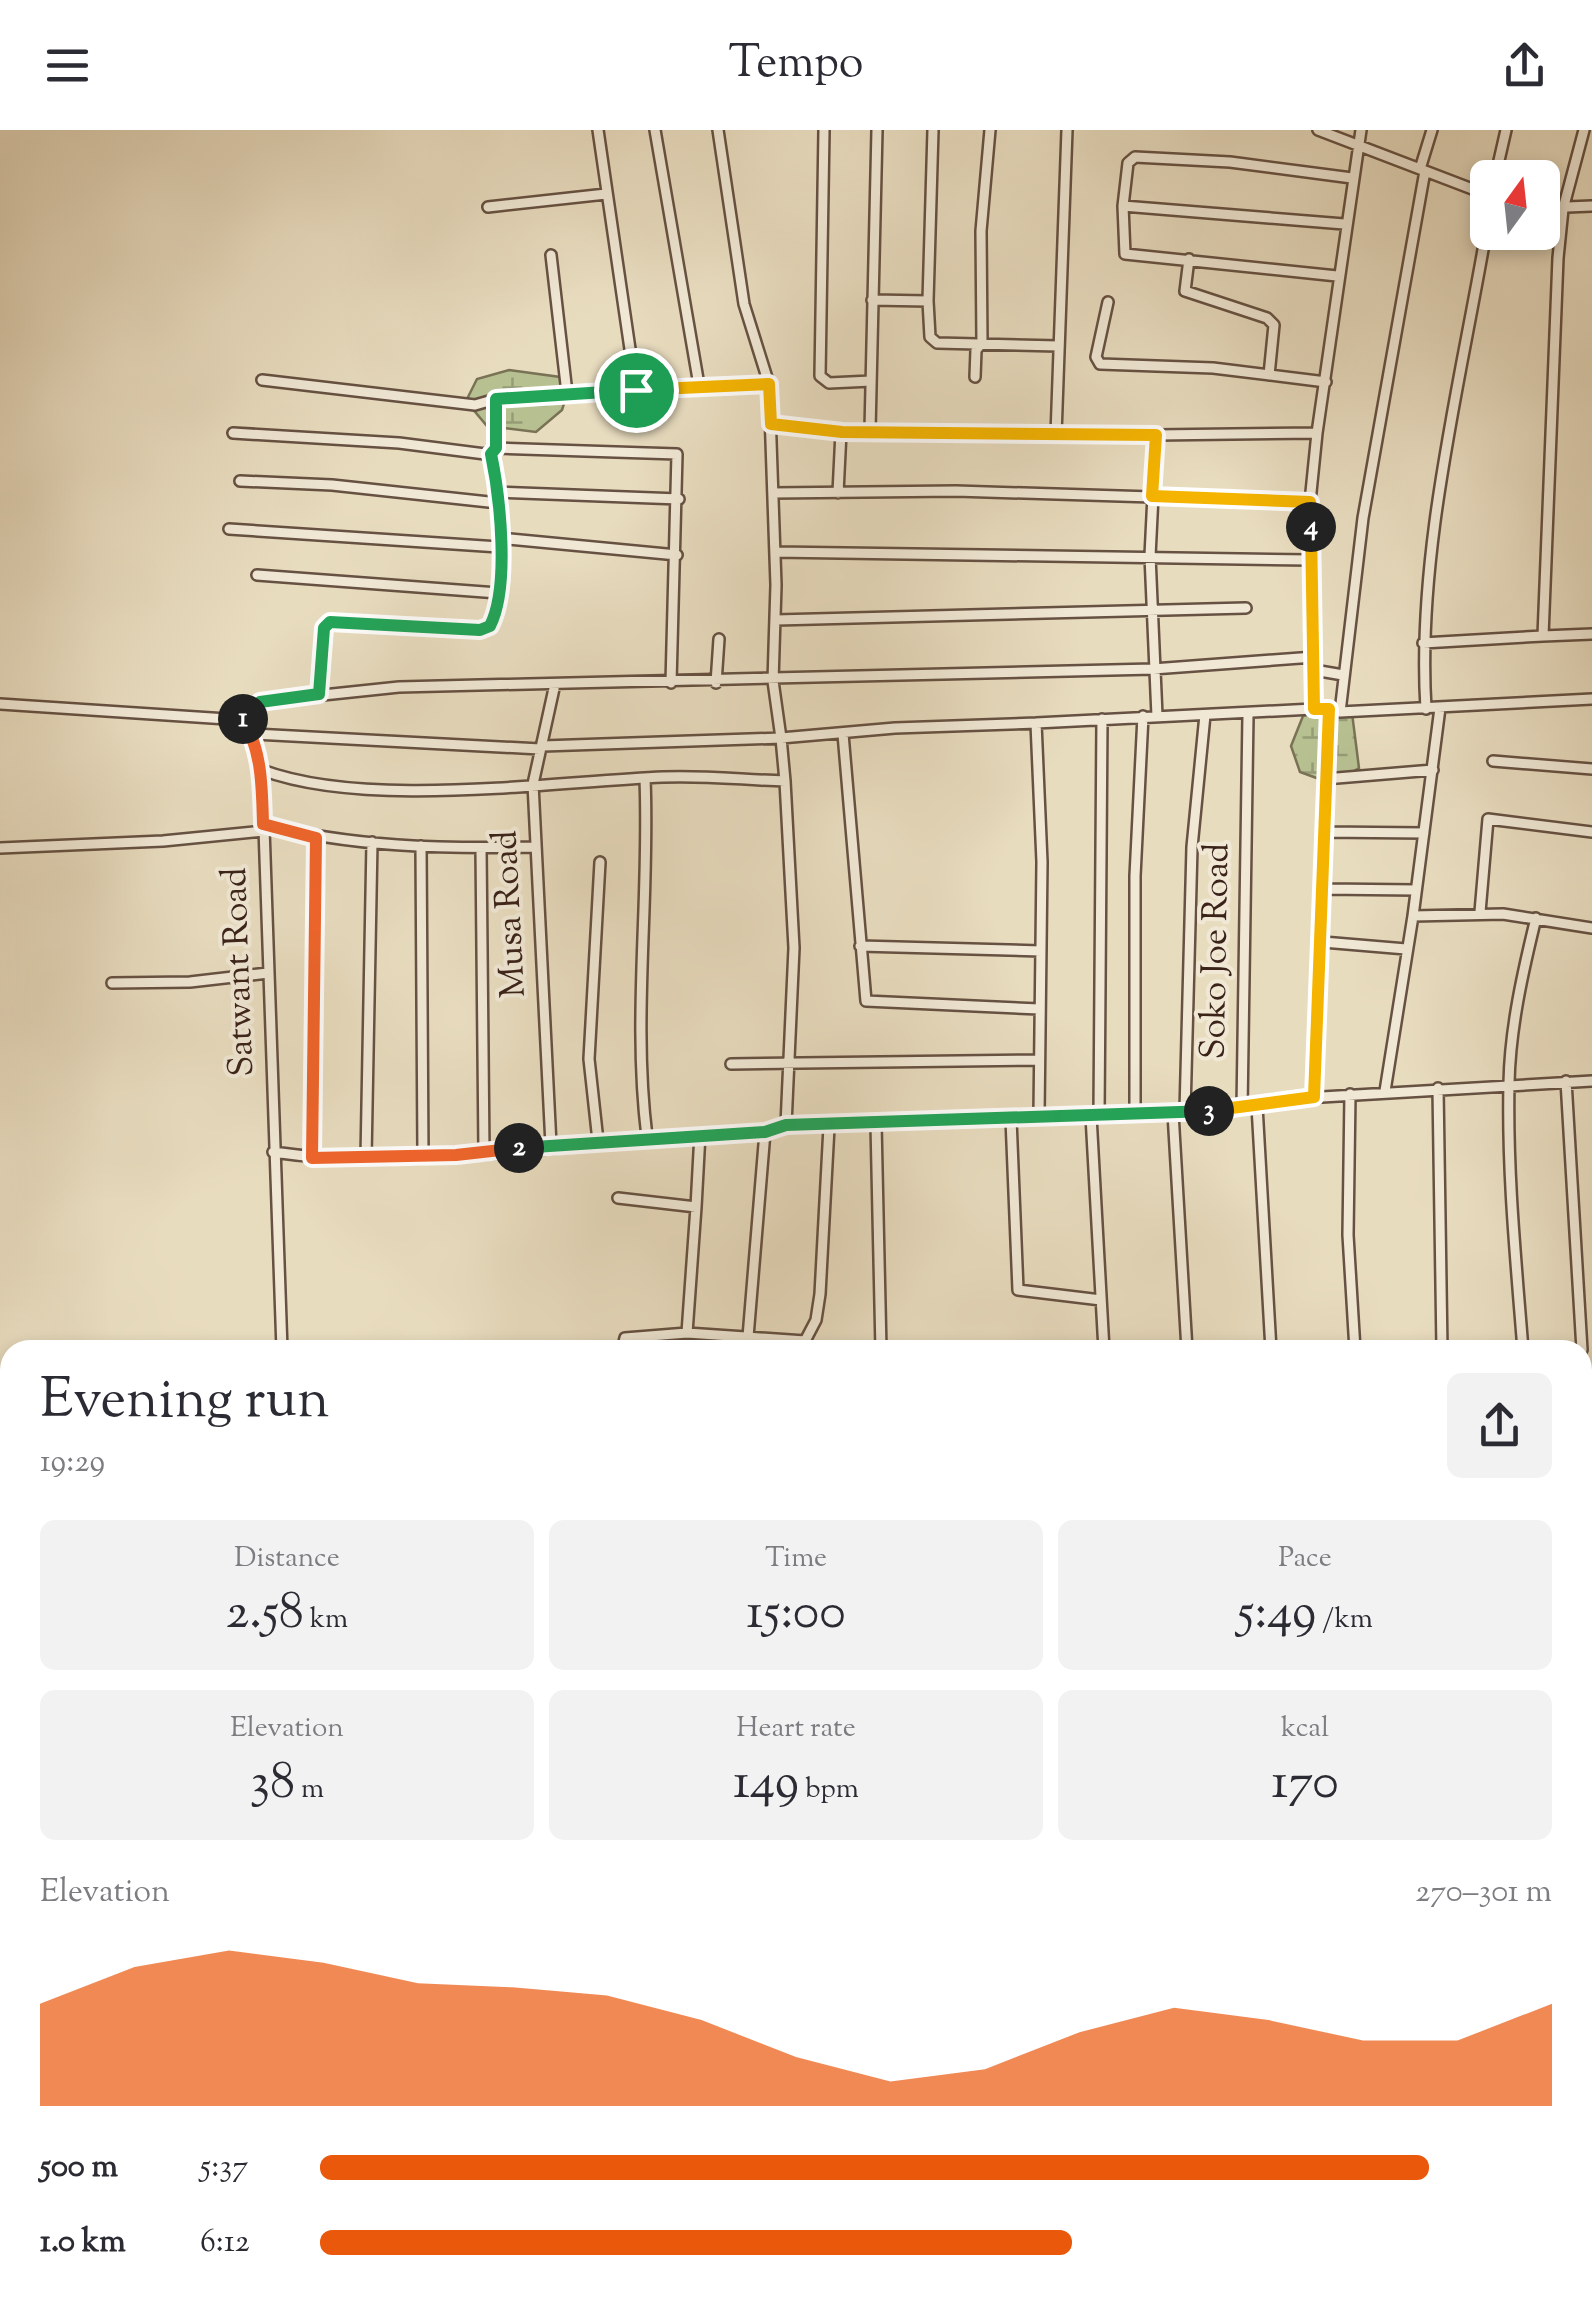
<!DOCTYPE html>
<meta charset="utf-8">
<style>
:root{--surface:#fff;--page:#f2f2f3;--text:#2b2b33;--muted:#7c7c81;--accent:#ea580c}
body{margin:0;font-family:"Sorts Mill Goudy",serif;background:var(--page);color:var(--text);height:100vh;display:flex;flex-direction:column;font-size:38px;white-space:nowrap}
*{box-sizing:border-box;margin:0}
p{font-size:32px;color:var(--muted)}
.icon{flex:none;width:55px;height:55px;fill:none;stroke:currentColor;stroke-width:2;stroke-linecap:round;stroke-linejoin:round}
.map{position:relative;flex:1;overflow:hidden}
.sheet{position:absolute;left:0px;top:1210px;width:1592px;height:962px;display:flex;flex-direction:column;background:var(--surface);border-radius:30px 30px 0 0;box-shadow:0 5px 15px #0003}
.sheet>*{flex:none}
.needle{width:65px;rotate:15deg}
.fabs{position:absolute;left:1470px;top:30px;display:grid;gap:20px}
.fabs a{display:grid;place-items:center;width:90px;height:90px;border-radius:15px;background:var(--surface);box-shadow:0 5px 15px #0003;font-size:50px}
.pin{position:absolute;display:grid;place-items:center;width:85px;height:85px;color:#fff;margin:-42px;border:5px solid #fff;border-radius:50%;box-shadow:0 2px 10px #0007}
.km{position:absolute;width:50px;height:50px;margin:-25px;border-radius:50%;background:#222;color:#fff;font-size:28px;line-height:50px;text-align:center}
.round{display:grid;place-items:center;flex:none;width:105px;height:105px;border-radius:15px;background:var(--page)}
.headline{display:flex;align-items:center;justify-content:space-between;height:170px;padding:0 40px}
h1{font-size:55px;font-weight:600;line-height:75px}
.figures{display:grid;grid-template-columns:repeat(3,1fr);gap:15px;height:170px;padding:10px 40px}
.figures div{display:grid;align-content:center;border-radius:15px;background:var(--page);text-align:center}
.figures b{font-size:50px;font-weight:600}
.figures small{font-size:28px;font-weight:400}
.figures p{font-size:28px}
.chart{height:280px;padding:20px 40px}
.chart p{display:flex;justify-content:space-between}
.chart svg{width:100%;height:180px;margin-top:10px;fill:var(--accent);opacity:.7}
ul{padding:0 40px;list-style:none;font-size:32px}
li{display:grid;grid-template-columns:160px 120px 1fr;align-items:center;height:75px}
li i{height:25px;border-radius:12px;background:var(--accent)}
header{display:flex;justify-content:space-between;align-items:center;height:130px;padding:0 40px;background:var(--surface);font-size:45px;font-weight:600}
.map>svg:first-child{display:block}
</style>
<header><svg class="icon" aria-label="menu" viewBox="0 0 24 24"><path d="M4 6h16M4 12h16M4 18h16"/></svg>Tempo<svg class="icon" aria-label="share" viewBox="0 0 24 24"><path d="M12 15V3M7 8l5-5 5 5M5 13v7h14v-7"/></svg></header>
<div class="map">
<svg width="1592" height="2171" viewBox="0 0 1592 2171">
<defs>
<pattern id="wetland-marsh" width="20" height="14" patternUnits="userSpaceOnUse" patternTransform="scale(2.5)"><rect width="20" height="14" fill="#b7c091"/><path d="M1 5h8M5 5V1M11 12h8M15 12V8" fill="none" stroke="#969c76"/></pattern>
</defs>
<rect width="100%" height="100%" fill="#e8dcbf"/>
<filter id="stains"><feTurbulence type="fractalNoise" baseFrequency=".002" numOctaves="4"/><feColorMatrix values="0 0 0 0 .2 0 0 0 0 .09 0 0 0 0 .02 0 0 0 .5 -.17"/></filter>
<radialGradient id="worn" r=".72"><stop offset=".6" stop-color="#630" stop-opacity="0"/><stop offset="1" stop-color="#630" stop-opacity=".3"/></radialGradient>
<path fill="url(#wetland-marsh)" stroke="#797255" stroke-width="2.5" d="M509,240L560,247L568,261L562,280L536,302L487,296L466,271L477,249Z
M1326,576L1352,583L1359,638L1333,654L1300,642L1291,616L1303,586Z"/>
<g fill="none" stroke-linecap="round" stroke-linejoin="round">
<path stroke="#767c7b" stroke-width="2.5" d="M995,2162V2171
M320,2163V2171
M339,2163V2171"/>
<defs>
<path id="street" d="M598,0L636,260
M655,0L699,255
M718,0L744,174L769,254
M824,0L820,246L829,253L871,251
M1318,0L1488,65
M1420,39L1432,0
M1495,48L1506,0
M1123,76L1128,33L1135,27L1230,32L1352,48
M488,77L606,64
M1542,78L1592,76
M551,125L567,263
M1189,129L1185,161L1267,188L1274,195L1269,245
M1337,146L1125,124L1123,76L1344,94
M872,170L928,171L930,207L937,213L1058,216
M928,171L933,0
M1108,172L1096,227L1100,234L1213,238L1326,252
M975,247L976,220L982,213L981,101L990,0
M262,250L475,275L496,269
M771,294L841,302L1156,305L1150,426L1157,586
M870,300L877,0
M233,303L399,313L485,324L496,318L677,324L671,553
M1317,303L1361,0
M1056,305L1067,0
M1156,305L1317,303L1310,372
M496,318V269L769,254L776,455L773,551L781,608L895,598L1036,593
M240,351L332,355L498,373
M496,362L679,369
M773,363L956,361L1310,372L1314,527
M838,363L841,302
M229,399L499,417
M499,408L677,425
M776,422L1310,430
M257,445L498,463
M776,490L1246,478
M1543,506L1592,504
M1423,513L1543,506L1558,128L1563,79L1584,0
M1314,540L1343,545
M716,553L719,509
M319,564L325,498L330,491L480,500L491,497C509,457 500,367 491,324
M0,574L242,590L254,604L262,640L282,1220
M1426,579C1416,421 1462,247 1488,91
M1340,582L1592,569
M1248,585L1242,978L1257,976L1271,1220
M242,590L266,571L399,557L1153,539L1314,527L1313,579H1329
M254,604L540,619
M843,604L866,871L1039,879
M543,616L781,608L785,651
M1493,631L1592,639
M262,640C366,679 549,652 663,647C704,645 745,650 785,651L794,818L786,995
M645,649C650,768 632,888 647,1007
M1325,649L1433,640
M263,694C351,717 443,719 534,717
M1324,702L1424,703
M421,716L423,1026
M0,718L163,711L263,701
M481,718L484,1022
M1324,759L1416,760
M1480,782L1488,689L1592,702
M1413,786L1440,578
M1323,812L1406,819
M860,816L1041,821
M112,853L190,852L268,843
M731,934L1039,930
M1566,951L1582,1220
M1438,958L1442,1220
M1385,961L1413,786L1503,784L1592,798
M1350,964L1348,1105L1355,1220
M1314,967L1329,579L1340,582L1363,388L1425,41
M1257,976L1271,970L1592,951
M1185,981L1192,717L1205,585
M1135,983V746L1143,586
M1173,983L1187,1220
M1039,984L1042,732L1036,593L1313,579
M1099,985L1102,589
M1091,986L1104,1220
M1011,989L1018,1160L1101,1170
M765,1002L786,995L876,994
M598,1011L589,929L600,732
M551,1015L533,654L555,554
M273,1022C427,1045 607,1005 765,1002L748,1207
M312,1028L316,708
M366,1028L372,712
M618,1068L696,1077L687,1203
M696,1077L700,1004
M805,1211L816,1190L820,1164L829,997
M622,1220L625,1208L687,1203L805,1211L800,1220
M881,1220L876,994L1242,978
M1247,1220L1271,1218
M1523,1220C1516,1131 1507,1042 1509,953C1510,898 1523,841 1536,788
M1582,1239L1592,1408
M1582,1517H1592
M1582,1635H1592
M1582,1717L1592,1716
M1582,1799H1592
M1582,1868H1592
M1582,1945H1592
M1582,2021H1592
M1582,2090H1592
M1582,2158L1592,2157
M0,2162H10
M69,2162L156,2168L270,2162
M334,2162V2171
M764,2162L765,2171
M838,2162V2171
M917,2162L918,2171
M987,2162V2171
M1076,2162V2171
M1157,2162V2171
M1262,2162V2171
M1329,2162V2171
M1399,2171L1524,2162"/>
</defs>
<use href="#street" stroke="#665142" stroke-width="14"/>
<use href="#street" stroke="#f0e8d5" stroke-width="9"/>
</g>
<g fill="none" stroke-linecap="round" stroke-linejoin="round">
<defs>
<path id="split-1" d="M243,589L260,572L319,564L324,498L330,492L480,500L490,496C510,457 500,367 491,324L496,318V269L636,260"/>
<path id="split-2" d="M243,589C262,621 262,656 263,694L316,708L312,1028L456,1025L519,1018"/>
<path id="split-3" d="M519,1018L765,1002L786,995L1209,981"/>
<path id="split-4" d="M1209,981L1314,967L1329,579H1314L1311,397"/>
<path id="split-5" d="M636,260L769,254L771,294L842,302L1156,305L1152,366L1310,372L1311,397"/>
</defs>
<use href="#split-1" stroke="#fff" stroke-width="20"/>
<use href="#split-2" stroke="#fff" stroke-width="20"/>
<use href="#split-3" stroke="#fff" stroke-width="20"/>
<use href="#split-4" stroke="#fff" stroke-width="20"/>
<use href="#split-5" stroke="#fff" stroke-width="20"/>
<use href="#split-1" stroke="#22a559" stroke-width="12"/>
<use href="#split-2" stroke="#f0652b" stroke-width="12"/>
<use href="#split-3" stroke="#22a559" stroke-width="12"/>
<use href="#split-4" stroke="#f5b400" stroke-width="12"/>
<use href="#split-5" stroke="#f5b400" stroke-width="12"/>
</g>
<g text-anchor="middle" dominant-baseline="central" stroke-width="8" stroke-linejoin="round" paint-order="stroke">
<g font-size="35" fill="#3b2319" stroke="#f0e8d5">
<text transform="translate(511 784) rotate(-93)">Musa Road</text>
<text transform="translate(1217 821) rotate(-89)">Soko Joe Road</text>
<text transform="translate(240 842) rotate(-92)">Satwant Road</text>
</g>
</g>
<rect width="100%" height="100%" filter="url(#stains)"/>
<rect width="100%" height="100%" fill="url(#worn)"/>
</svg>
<div class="fabs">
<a><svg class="needle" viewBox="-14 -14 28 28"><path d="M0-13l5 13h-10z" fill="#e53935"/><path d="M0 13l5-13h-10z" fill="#7c7c81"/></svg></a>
</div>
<div class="pin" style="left:636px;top:260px;background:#1e9e55"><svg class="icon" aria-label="arrive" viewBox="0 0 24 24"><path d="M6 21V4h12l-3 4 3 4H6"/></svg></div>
<b class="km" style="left:243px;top:589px">1</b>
<b class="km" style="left:519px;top:1018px">2</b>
<b class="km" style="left:1209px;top:981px">3</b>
<b class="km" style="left:1311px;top:397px">4</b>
<section class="sheet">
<div class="headline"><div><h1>Evening run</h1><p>19:29</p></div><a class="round"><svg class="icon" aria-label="share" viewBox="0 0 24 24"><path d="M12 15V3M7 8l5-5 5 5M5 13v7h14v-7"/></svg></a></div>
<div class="figures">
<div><p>Distance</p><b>2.58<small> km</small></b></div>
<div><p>Time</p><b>15:00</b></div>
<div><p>Pace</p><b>5:49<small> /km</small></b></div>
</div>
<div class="figures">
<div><p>Elevation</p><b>38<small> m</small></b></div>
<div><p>Heart rate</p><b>149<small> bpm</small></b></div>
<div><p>kcal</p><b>170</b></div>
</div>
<div class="chart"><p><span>Elevation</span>270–301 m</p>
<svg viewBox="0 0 160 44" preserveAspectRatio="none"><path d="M0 44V19L10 10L20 6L30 9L40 14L50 15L60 17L70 23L80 32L90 38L100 35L110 26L120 20L130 23L140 28L150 28L160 19V44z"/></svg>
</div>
<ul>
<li><b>500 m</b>5:37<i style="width:90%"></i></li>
<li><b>1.0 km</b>6:12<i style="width:61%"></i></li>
</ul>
</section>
</div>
